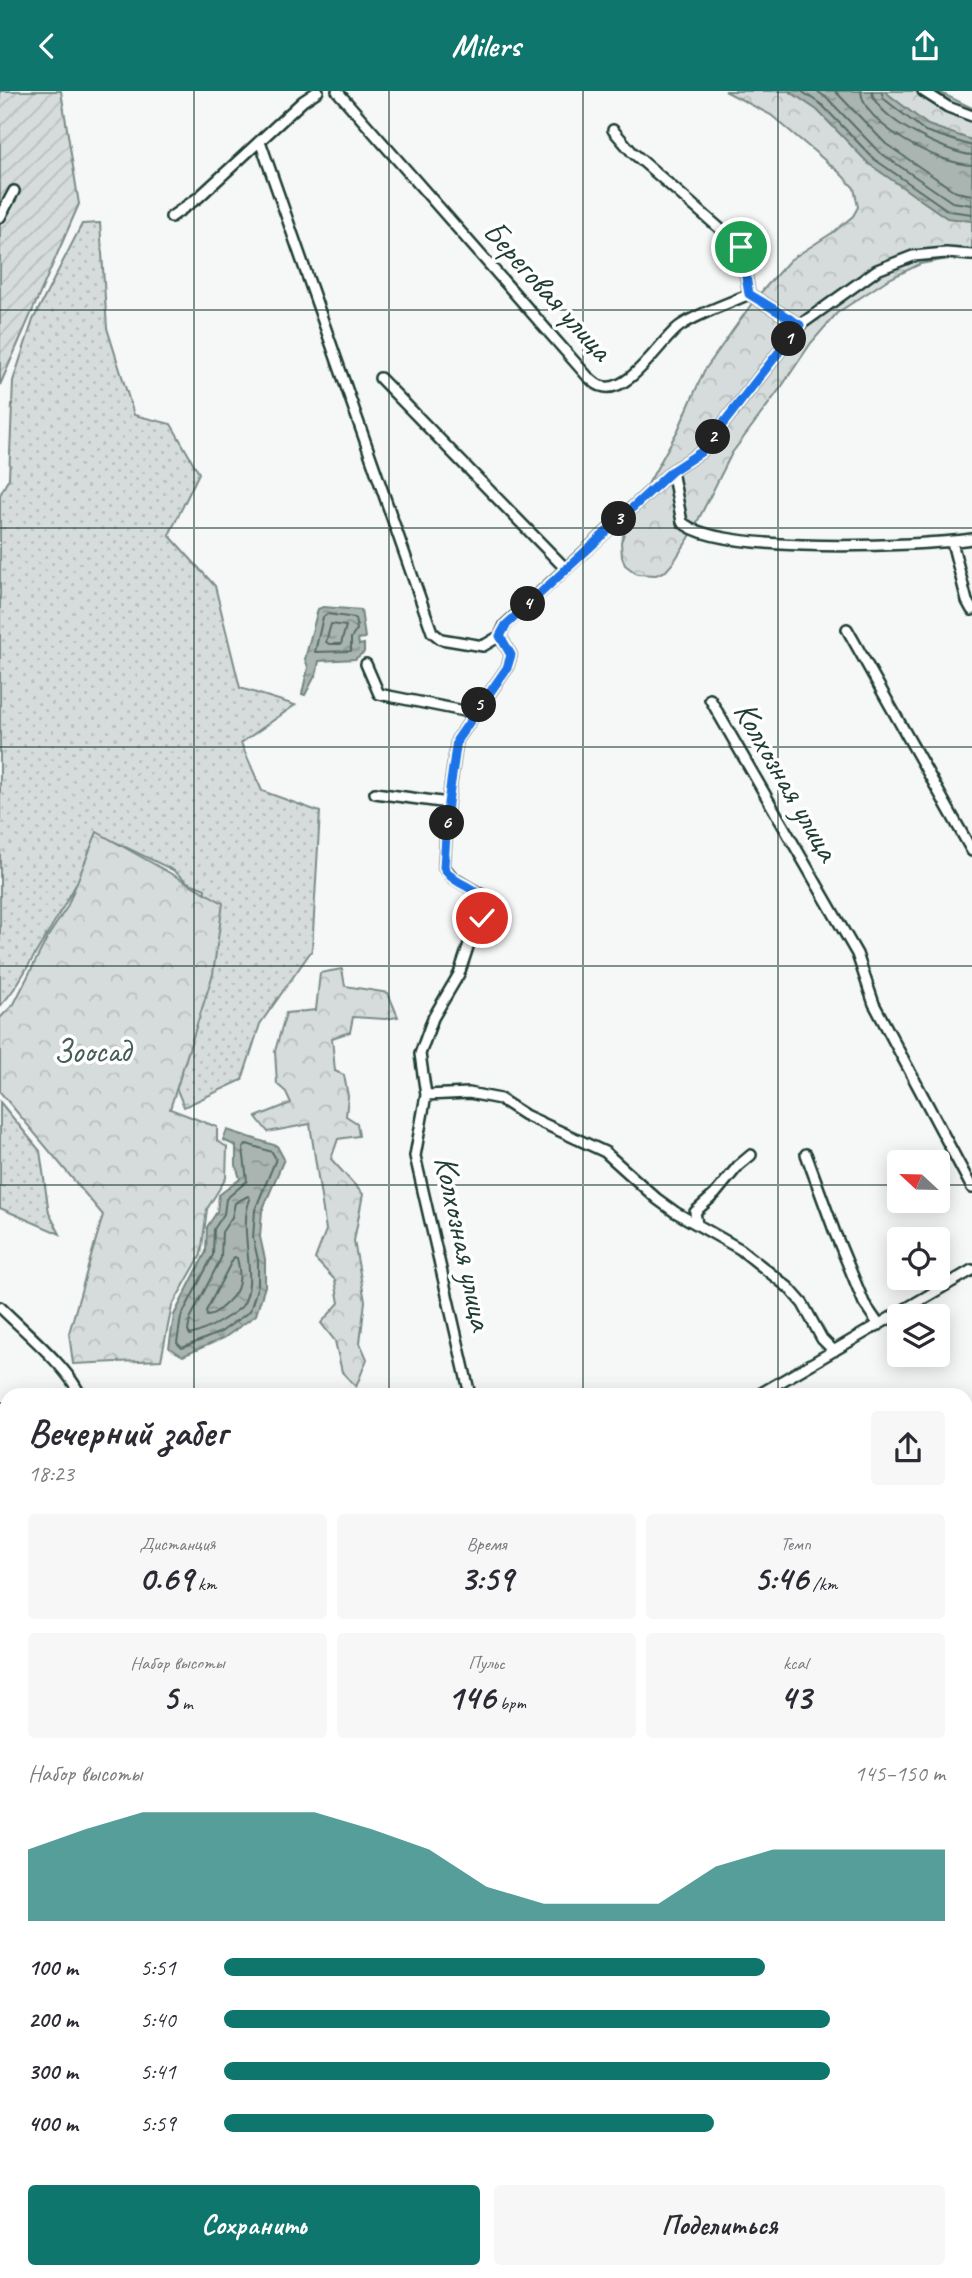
<!DOCTYPE html>
<html lang="ru">
<meta charset="utf-8">
<style>
:root{--surface:#fff;--page:#f7f7f7;--text:#2b2b33;--muted:#7c7c81;--accent:#0f766e}
body{margin:0;font-family:Caveat,sans-serif;background:var(--page);color:var(--text);height:100vh;display:flex;flex-direction:column;font-size:26px;white-space:nowrap}
*{box-sizing:border-box;margin:0}
p{font-size:23px;color:var(--muted)}
.icon{flex:none;width:38px;height:38px;fill:none;stroke:currentColor;stroke-width:2;stroke-linecap:round;stroke-linejoin:round}
.map{position:relative;flex:1;overflow:hidden}
.side{position:absolute;left:0px;top:1297px;width:973px;height:891px;display:flex;flex-direction:column;background:var(--surface);border-radius:21px 21px 0 0;box-shadow:0 4px 18px #0003}
.side>*{flex:none}
.needle{width:46px;rotate:292deg}
.fabs{position:absolute;left:887px;top:1059px;display:grid;gap:14px}
.fabs a{display:grid;place-items:center;width:63px;height:63px;border-radius:7px;background:var(--surface);box-shadow:0 4px 18px #0003;font-size:35px}
.pin{position:absolute;display:grid;place-items:center;width:60px;height:60px;color:#fff;margin:-30px;border:4px solid #fff;border-radius:50%;box-shadow:0 2px 7px #0007}
.km{position:absolute;width:35px;height:35px;margin:-18px;border-radius:50%;background:#222;color:#fff;font-size:19px;line-height:35px;text-align:center}
.round{display:grid;place-items:center;flex:none;width:74px;height:74px;border-radius:7px;background:var(--page)}
.headline{display:flex;align-items:center;justify-content:space-between;height:119px;padding:0 28px}
h1{font-size:38px;font-weight:700;line-height:52px}
.metrics{display:grid;grid-template-columns:repeat(3,1fr);gap:10px;height:119px;padding:7px 28px}
.metrics div{display:grid;align-content:center;border-radius:7px;background:var(--page);text-align:center}
.metrics b{font-size:35px;font-weight:700}
.metrics small{font-size:19px;font-weight:400}
.metrics p{font-size:19px}
.chart{height:196px;padding:14px 28px}
.chart p{display:flex;justify-content:space-between}
.chart svg{width:100%;height:126px;margin-top:7px;fill:var(--accent);opacity:.7}
.action{display:flex;gap:14px;margin-top:auto;padding:14px 28px}
.action a{flex:1;height:80px;border-radius:7px;background:var(--accent);color:#fff;font-size:28px;font-weight:700;line-height:80px;text-align:center}
.action a+a{background:var(--page);color:var(--text)}
ul{padding:0 28px;list-style:none;font-size:23px}
li{display:grid;grid-template-columns:112px 84px 1fr;align-items:center;height:52px}
li i{height:18px;border-radius:9px;background:var(--accent)}
header{display:flex;justify-content:space-between;align-items:center;height:91px;padding:0 28px;background:var(--accent);color:#fff;font-size:32px;font-weight:700}
.map>svg:first-child{display:block}
</style>
<header><svg class="icon" aria-label="back" viewBox="0 0 24 24"><path d="M15 5l-7 7 7 7"/></svg>Milers<svg class="icon" aria-label="share" viewBox="0 0 24 24"><path d="M12 15V3M7 8l5-5 5 5M5 13v7h14v-7"/></svg></header>
<div class="map">
<svg width="972" height="2187" viewBox="0 0 972 2187">
<defs>
<pattern id="grass-dots" width="8" height="8" patternUnits="userSpaceOnUse" patternTransform="scale(1.75)"><rect width="8" height="8" fill="#d6dcdb"/><path d="M2 2h.1M6 6h.1" fill="none" stroke="#b7bebd" stroke-width="1.8" stroke-linecap="round"/></pattern>
<pattern id="forest-crowns" width="20" height="18" patternUnits="userSpaceOnUse" patternTransform="scale(1.75)"><rect width="20" height="18" fill="#d6dcdb"/><path d="M2 6a3 3 0 1 1 6 0M12 15a3 3 0 1 1 6 0" fill="none" stroke="#b7bebd"/></pattern>
<pattern id="wetland-marsh" width="20" height="14" patternUnits="userSpaceOnUse" patternTransform="scale(1.75)"><rect width="20" height="14" fill="#d6dcdb"/><path d="M1 5h8M5 5V1M11 12h8M15 12V8" fill="none" stroke="#b7bebd"/></pattern>
<pattern id="garden-furrows" width="10" height="10" patternUnits="userSpaceOnUse" patternTransform="scale(1.75)"><rect width="10" height="10" fill="#d6dcdb"/><path d="M-1 1l2-2M0 10L10 0M9 11l2-2" fill="none" stroke="#b7bebd"/></pattern>
<pattern id="water-ripples" width="26" height="14" patternUnits="userSpaceOnUse" patternTransform="scale(1.75)"><rect width="26" height="14" fill="#aab5b1"/><path d="M2 4q2-2 4 0t4 0M15 11q2-2 4 0t4 0" fill="none" stroke="#8a9491"/></pattern>
</defs>
<rect width="100%" height="100%" fill="#f6f7f7"/>
<filter id="ink" filterUnits="userSpaceOnUse"><feTurbulence type="fractalNoise" baseFrequency=".0143" numOctaves="2"/><feDisplacementMap in="SourceGraphic" scale="14" xChannelSelector="R" yChannelSelector="G"/><feConvolveMatrix kernelMatrix="1 2 1 2 8 2 1 2 1" color-interpolation-filters="sRGB"/></filter>
<g filter="url(#ink)">
<path fill="url(#grass-dots)" stroke="#7a8c88" stroke-width="2" d="M100,132L107,237L134,324L171,333L199,382L169,444L215,495L240,597L295,614L241,652L262,700L320,721L312,859L260,933L242,989L184,1016L165,970L201,857L205,798L187,791L173,779L101,744C82,786 59,823 36,862C24,881 16,899 0,915V404L9,387L13,290L33,229L82,133Z
M0,1011L40,1060L49,1122L60,1143L0,1117Z"/>
<path fill="url(#forest-crowns)" stroke="#7a8c88" stroke-width="2" d="M725,0H937L972,17V170L953,167L920,173L887,189L837,222L811,252L782,295L732,362L689,447L673,472L666,480L656,484L637,483L625,474L622,466L621,451L631,424L678,339L704,280L755,208L780,180L790,169L835,140L853,125L858,116L854,97L840,82L771,24Z
M97,741L223,812L213,883L170,1018L217,1036V1050L227,1056L226,1087L207,1118L201,1164L172,1215L161,1269L73,1273L69,1242L103,1124L0,1001V927L14,913L47,847L67,816Z
M342,878L345,895L388,902L398,926L385,928L353,926L350,941L332,947L335,980L344,984L348,1005L346,1025L357,1032L359,1045L338,1048L331,1068L363,1103L354,1150L365,1210L360,1252L367,1268L356,1296L342,1281L335,1250L321,1232L339,1212L335,1189L315,1168L326,1139L310,1033L268,1041L256,1026L291,1012L286,1001L277,993L275,960L286,922L316,919L320,882Z"/>
<path fill="url(#wetland-marsh)" stroke="#7a8c88" stroke-width="2" d="M966,1365H972V1537L966,1540Z
M0,1589L7,1597V1887L0,1886Z
M0,2053L7,2061V2143L0,2139Z
M941,2181L943,2187H548L546,2181Z"/>
<path fill="url(#garden-furrows)" stroke="#7a8c88" stroke-width="2" d="M0,0H61L79,113L0,294Z"/>
<path fill="url(#water-ripples)" stroke="#72857f" stroke-width="2" d="M789,0H884L928,34L972,49V130L947,127L869,73L817,19Z
M323,516L361,519L365,547L358,548L359,554L364,553V561L355,568L319,570L317,581L305,604L302,603L308,576L305,568L318,518Z
M227,1039L277,1055L284,1068L262,1120L260,1146L265,1168V1195L256,1224L224,1247L183,1265L169,1257L174,1224L206,1161L207,1136L217,1121L219,1104L240,1088L236,1074V1055L223,1049Z"/>
<g fill="none" stroke-linecap="round" stroke-linejoin="round">
<path stroke="#576d66" stroke-width="2" d="M801,0L822,14L874,68L949,120L972,123
M817,0L828,8L879,61L952,111L972,114
M835,0L886,53L956,101L972,104
M861,0C863,35 940,73 972,74
M872,0C874,27 947,62 972,64
M881,0L884,8L925,40L972,55
M327,523L355,527L357,539L351,547V560L315,561L323,526Z
M331,533L346,535L341,553H329L326,551Z
M247,1053L272,1061L276,1068L255,1119L253,1147L258,1169V1194L250,1220L221,1241L182,1257L177,1252L181,1226L213,1164L214,1138L224,1123L226,1108L247,1090L243,1057Z
M248,1105L250,1108C237,1140 260,1191 242,1215C239,1219 233,1222 229,1225C217,1233 204,1240 190,1244L188,1240L190,1228L221,1167L222,1141L232,1126L235,1112Z
M234,1166L237,1167C245,1197 234,1208 212,1224L207,1225L206,1220Z"/>
<defs>
<path id="minor" d="M337,0L588,286C592,289 596,294 601,295C629,305 661,248 680,235C699,222 728,213 749,203
M923,0L948,16L972,25
M613,39L632,61L741,156L749,203L800,234
M260,50L432,541L441,548L483,555L500,545
M0,126L14,100
M171,126L199,106L303,10L318,0
M380,287L565,477
M672,380L682,431C716,464 921,455 972,448
M952,451L967,510L972,519
M847,538L972,760
M366,573L379,603L474,622
M710,608L857,863L874,913L972,1097
M375,702L448,712L457,649L507,577L511,564L500,545L505,534L672,380L701,361L800,234L877,179L913,165L946,162L972,164
M448,712L444,776L453,787L482,804L487,817L472,844L459,883L433,927L420,963L426,1004L415,1065L470,1304
M426,1004L469,1002L500,1008L525,1024L605,1061L657,1108L675,1121L740,1158L789,1197L803,1213L822,1248L834,1260
M806,1063L835,1142L864,1212L879,1234
M697,1133L695,1121L715,1103L738,1075L751,1064
M0,1216C22,1238 68,1276 80,1304
M758,1304L972,1179
M0,1356L7,1358
M0,1415L7,1423
M528,2180V2187
M250,2187L255,2180"/>
</defs>
<use href="#minor" stroke="#1f3d34" stroke-width="14"/>
<use href="#minor" stroke="#fff" stroke-width="9"/>
</g>
</g>
<g fill="none" stroke-linecap="round" stroke-linejoin="round" filter="url(#ink)">
<defs>
<path id="route" d="M482,827L487,817C477,791 454,797 444,776L448,712L457,649L507,577L511,564L500,545L506,534L672,380L701,361L800,234L749,203L741,156"/>
</defs>
<use href="#route" stroke="#fff" stroke-width="14"/>
<use href="#route" stroke="#1a73e8" stroke-width="9"/>
</g>
<path fill="none" stroke="#1f3d34" stroke-width="2" stroke-opacity="0.55" d="M194,0V1304M389,0V1304M583,0V1304M778,0V1304M0,219H972M0,437H972M0,656H972M0,875H972M0,1094H900M938,1094H972M0,1312H7M966,1312H972M0,1531H7M966,1531H972M0,1750H7M966,1750H972M0,1968H7M966,1968H972M194,2180V2187M389,2180V2187M583,2180V2187M778,2180V2187"/>
<g text-anchor="middle" dominant-baseline="central" stroke-width="7" stroke-linejoin="round" paint-order="stroke">
<g font-size="33" fill="#1f3d34" stroke="#fff">
<text transform="translate(548 199) rotate(48)">Береговая улица</text>
<text transform="translate(787 690) rotate(60)">Колхозная улица</text>
<text transform="translate(464 1152) rotate(78)">Колхозная улица</text>
</g>
<g font-size="33" fill="#445d55" stroke="#fff">
<text x="92" y="960">Зоосад</text>
</g>
</g>
</svg>
<div class="fabs">
<a><svg class="needle" viewBox="-14 -14 28 28"><path d="M0-13l5 13h-10z" fill="#e53935"/><path d="M0 13l5-13h-10z" fill="#7c7c81"/></svg></a>
<a><svg class="icon" aria-label="locate" viewBox="0 0 24 24"><circle cx="12" cy="12" r="6"/><path d="M12 2v4M12 18v4M2 12h4M18 12h4"/></svg></a>
<a><svg class="icon" aria-label="layers" viewBox="0 0 24 24"><path d="M12 4l9 5-9 5-9-5zM3 14l9 5 9-5"/></svg></a>
</div>
<div class="pin" style="left:741px;top:156px;background:#1e9e55"><svg class="icon" aria-label="arrive" viewBox="0 0 24 24"><path d="M6 21V4h12l-3 4 3 4H6"/></svg></div>
<div class="pin" style="left:482px;top:827px;background:#d93025"><svg class="icon" aria-label="check" viewBox="0 0 24 24"><path d="M5 12l5 5 9-10"/></svg></div>
<b class="km" style="left:789px;top:248px">1</b>
<b class="km" style="left:713px;top:346px">2</b>
<b class="km" style="left:619px;top:428px">3</b>
<b class="km" style="left:528px;top:513px">4</b>
<b class="km" style="left:479px;top:614px">5</b>
<b class="km" style="left:447px;top:732px">6</b>
<section class="side">
<div class="headline"><div><h1>Вечерний забег</h1><p>18:23</p></div><a class="round"><svg class="icon" aria-label="share" viewBox="0 0 24 24"><path d="M12 15V3M7 8l5-5 5 5M5 13v7h14v-7"/></svg></a></div>
<div class="metrics">
<div><p>Дистанция</p><b>0.69<small> km</small></b></div>
<div><p>Время</p><b>3:59</b></div>
<div><p>Темп</p><b>5:46<small> /km</small></b></div>
</div>
<div class="metrics">
<div><p>Набор высоты</p><b>5<small> m</small></b></div>
<div><p>Пульс</p><b>146<small> bpm</small></b></div>
<div><p>kcal</p><b>43</b></div>
</div>
<div class="chart"><p><span>Набор высоты</span>145–150 m</p>
<svg viewBox="0 0 160 44" preserveAspectRatio="none"><path d="M0 44V19L10 12L20 6L30 6L40 6L50 6L60 12L70 19L80 32L90 38L100 38L110 38L120 25L130 19L140 19L150 19L160 19V44z"/></svg>
</div>
<ul>
<li><b>100 m</b>5:51<i style="width:75%"></i></li>
<li><b>200 m</b>5:40<i style="width:84%"></i></li>
<li><b>300 m</b>5:41<i style="width:84%"></i></li>
<li><b>400 m</b>5:59<i style="width:68%"></i></li>
</ul>
<div class="action"><a>Сохранить</a><a>Поделиться</a></div>
</section>
</div>
